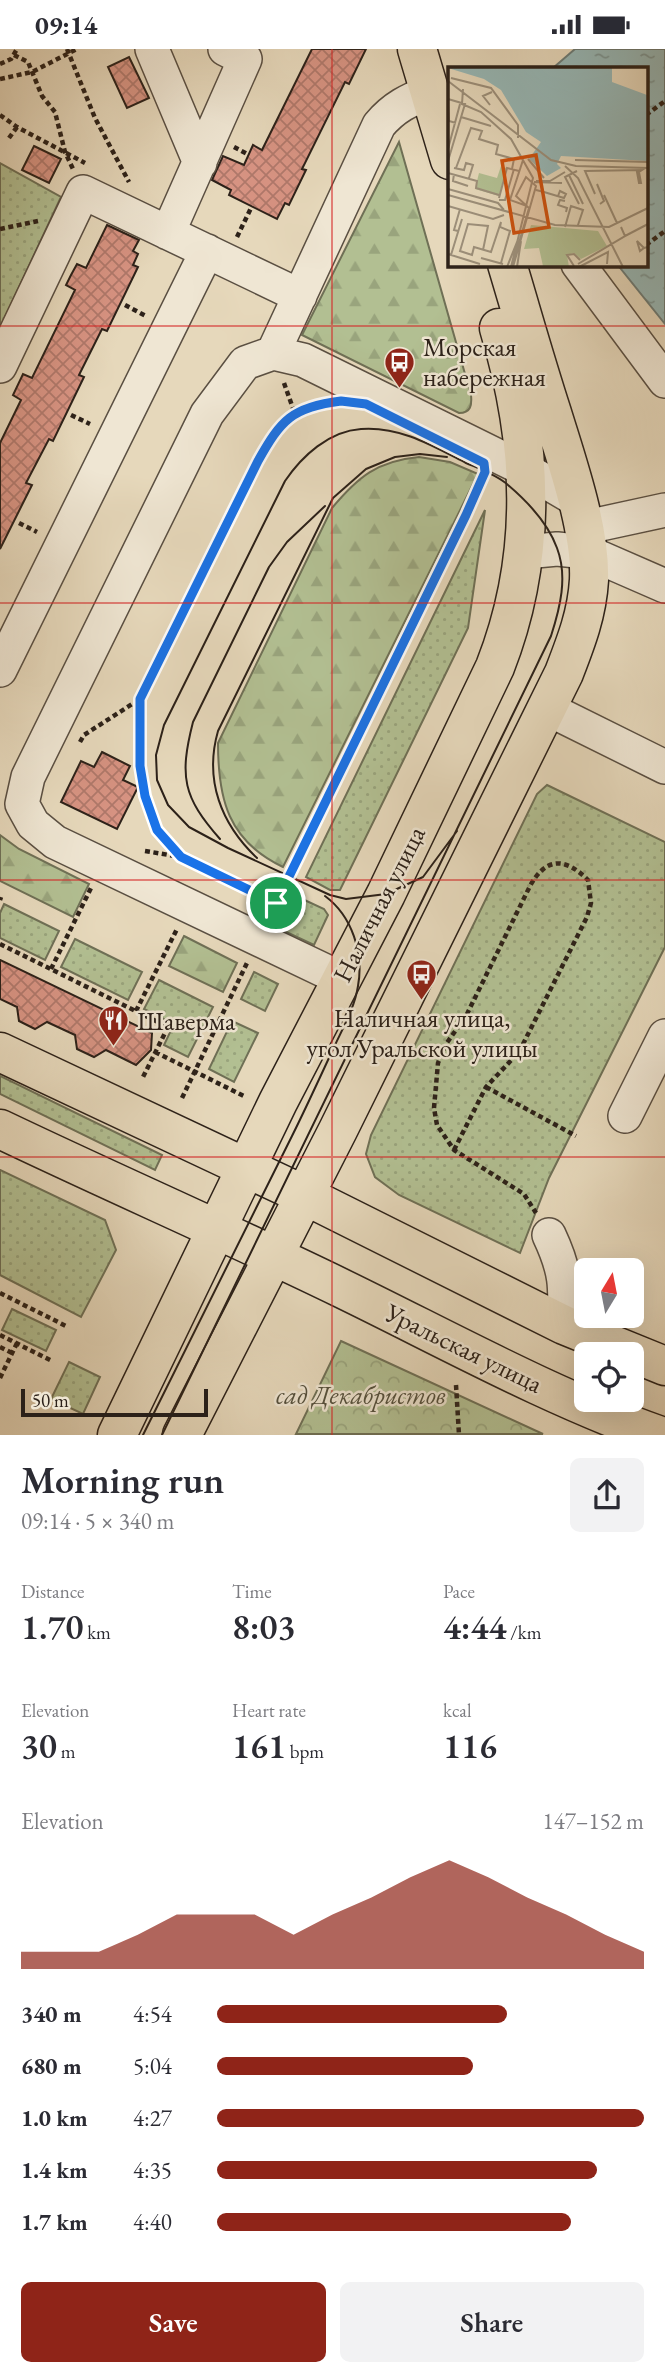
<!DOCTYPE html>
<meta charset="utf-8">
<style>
:root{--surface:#fff;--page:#f2f2f3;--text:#2b2b33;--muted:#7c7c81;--accent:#8f2418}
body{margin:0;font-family:"EB Garamond",serif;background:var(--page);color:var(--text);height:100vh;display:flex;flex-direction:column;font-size:26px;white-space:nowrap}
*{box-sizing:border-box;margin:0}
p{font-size:23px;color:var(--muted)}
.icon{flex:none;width:38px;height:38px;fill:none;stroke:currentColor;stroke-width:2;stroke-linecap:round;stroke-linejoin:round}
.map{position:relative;height:1386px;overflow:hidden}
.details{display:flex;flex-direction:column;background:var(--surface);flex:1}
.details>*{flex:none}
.needle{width:46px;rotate:10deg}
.fabs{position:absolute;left:574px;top:1209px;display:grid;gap:14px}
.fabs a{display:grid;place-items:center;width:70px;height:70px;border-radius:10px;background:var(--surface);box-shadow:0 7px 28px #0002;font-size:35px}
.scale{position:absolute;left:21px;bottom:18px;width:187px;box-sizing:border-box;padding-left:7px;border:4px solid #2c2119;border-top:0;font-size:19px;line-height:24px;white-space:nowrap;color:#2c2119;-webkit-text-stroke:5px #efe6d3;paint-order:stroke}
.pin{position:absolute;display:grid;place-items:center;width:60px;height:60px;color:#fff;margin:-30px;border:4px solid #fff;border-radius:50%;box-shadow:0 2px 7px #0007}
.round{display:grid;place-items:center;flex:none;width:74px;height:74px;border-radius:10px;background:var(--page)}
.summary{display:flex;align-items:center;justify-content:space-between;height:119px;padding:0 21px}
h1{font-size:38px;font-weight:600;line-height:52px}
.figures{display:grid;grid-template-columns:repeat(3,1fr);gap:10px;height:119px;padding:7px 21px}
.figures div{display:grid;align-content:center}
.figures b{font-size:35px;font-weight:600}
.figures small{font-size:19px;font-weight:400}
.figures p{font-size:19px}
.chart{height:196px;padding:14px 21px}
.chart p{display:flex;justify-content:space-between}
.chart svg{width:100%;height:126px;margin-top:7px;fill:var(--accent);opacity:.7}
.cta{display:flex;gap:14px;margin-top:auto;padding:14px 21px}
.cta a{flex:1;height:80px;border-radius:10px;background:var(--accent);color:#fff;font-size:28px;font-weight:600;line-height:80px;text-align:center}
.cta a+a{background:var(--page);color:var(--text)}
ul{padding:0 21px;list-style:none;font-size:23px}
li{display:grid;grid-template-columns:112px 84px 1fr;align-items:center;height:52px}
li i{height:18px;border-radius:9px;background:var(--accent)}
.status{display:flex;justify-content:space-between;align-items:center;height:49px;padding:0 35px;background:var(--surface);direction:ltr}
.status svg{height:19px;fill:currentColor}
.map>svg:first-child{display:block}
</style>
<div class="status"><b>09:14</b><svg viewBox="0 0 49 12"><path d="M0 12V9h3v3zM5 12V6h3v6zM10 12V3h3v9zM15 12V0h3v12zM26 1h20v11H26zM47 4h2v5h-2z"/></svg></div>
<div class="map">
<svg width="665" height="1386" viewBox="0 0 665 1386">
<defs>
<pattern id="grass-dots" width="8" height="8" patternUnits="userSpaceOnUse" patternTransform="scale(1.75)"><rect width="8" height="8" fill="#b2bf92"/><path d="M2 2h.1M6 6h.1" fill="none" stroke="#99a47d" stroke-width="1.8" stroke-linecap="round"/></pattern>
<pattern id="forest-firs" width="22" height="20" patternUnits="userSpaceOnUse" patternTransform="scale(1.75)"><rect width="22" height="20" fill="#b2bf92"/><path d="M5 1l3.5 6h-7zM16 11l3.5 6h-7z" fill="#99a47d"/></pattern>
<pattern id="park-crowns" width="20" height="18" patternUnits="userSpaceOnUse" patternTransform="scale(1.75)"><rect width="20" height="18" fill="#b2bf92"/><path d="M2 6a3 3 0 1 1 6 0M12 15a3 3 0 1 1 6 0" fill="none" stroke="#99a47d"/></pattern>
<pattern id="water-ripples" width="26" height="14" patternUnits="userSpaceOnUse" patternTransform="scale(1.75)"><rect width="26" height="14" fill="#97b8b7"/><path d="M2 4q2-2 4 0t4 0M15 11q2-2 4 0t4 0" fill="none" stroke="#7b9594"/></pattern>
<pattern id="building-cross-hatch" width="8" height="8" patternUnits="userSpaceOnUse" patternTransform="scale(1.75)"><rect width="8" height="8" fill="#d79382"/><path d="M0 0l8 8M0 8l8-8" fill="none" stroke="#af786a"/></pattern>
</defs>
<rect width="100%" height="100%" fill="#e6d8bb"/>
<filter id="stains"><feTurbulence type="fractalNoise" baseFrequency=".00286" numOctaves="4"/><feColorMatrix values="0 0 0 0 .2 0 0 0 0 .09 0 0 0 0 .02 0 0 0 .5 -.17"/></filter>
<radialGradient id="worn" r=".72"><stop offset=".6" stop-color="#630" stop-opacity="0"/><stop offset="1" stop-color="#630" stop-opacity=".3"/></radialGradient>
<path fill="url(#grass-dots)" stroke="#6f7056" stroke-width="2" d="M0,114L61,148L0,279Z
M485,461L468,579L340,841H330L306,828Z
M547,736L665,793V898L549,1129L520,1204L399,1146L375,1128L366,1105L371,1086L537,745Z
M298,848L324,860L328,866L314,896L282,881Z
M4,855L59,882L45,911L0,889V864Z
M75,890L142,923L128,951L61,918Z
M254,923L278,935L265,962L241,950Z
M159,931L213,958L188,1008L164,996L174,975L144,960Z
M232,972L258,984L234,1033L209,1020Z
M0,1027L162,1106L155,1121L0,1045Z
M0,1121L105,1171L116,1201L81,1268L0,1226Z
M12,1260L56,1281L46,1302L2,1281Z
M69,1313L100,1328L83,1365L51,1350Z"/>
<path fill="url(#forest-firs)" stroke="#6f7056" stroke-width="2" d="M399,93L471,346C472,356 471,364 459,364L302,286Z
M419,408L450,413L478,425L283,818C228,792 218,750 218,694L332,459C358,428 377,412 419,408Z
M0,786L19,800L89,835L73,868L0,832Z
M184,887L237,914L223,943L169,917Z"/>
<path fill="url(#park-crowns)" stroke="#6f7056" stroke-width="2" d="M341,1292L543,1385H296Z"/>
<path fill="url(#water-ripples)" stroke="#6c7c78" stroke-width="2" d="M575,0H665V275L617,215H646V19H553Z"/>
<path fill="url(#building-cross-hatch)" stroke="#2c2119" stroke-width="2" d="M312,0H366L349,35L345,33L302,120L306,121L289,156L285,154L277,170L229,146L231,141L212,131L223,107L244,116L253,96L262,101Z
M129,8L149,49L127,59L108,18Z
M34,97L61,110L49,134L22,121Z
M107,176L139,191L133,202L138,205L133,216L138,218L107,282L102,280L79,326L84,328L53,392L49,390L26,434L32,436L0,500V394L21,351L13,346L23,325L32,329L75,241L66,236L71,226L77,215L86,219Z
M102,703L130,717L123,731L138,738L117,780L61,753L81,712L94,718Z
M0,911L152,984L151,1001L136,1016L106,1001L94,1008L77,1000L75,986L47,973L35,980L19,972L17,958L0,950Z"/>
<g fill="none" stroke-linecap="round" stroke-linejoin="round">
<defs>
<path id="minor" d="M152,0L200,114
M168,184L245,10L225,0
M578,215L665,332
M273,304L379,76C394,58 409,51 430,43
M0,317L83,143L300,247
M582,479L665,461
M525,503L557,500L587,503L665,537
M0,621L207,202
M546,659L665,718
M342,930L55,793L33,775L22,755L28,728L207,365L245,314L273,304L303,311L526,421L577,451
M625,1067L665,987
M549,1186C566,1222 566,1237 564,1276"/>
<path id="major" d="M417,0L450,111
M0,1003L304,1146L564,1276L665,1317
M0,1080C113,1134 228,1184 341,1239C444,1289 550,1348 658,1386
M117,1386L278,1053L386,845L495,618C539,506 533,393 499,279
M182,1386L338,1081L564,624C576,593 587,565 589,531C591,481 567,413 552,364C536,315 522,265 507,215"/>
</defs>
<use href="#minor" stroke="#5a4f42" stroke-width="36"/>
<use href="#major" stroke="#2c2119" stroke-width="41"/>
<path stroke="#2c2119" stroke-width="4.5" stroke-dasharray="5 3.5" stroke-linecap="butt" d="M67,0L95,69L129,133
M14,6L28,13L42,47L55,63L65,103L73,120
M0,15L11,10L17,0
M0,30L32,23L77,0
M0,66L17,78L85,114
M646,66L665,52
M9,89L17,78
M234,98L249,106
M0,180L38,172
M237,188L252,157
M646,196L665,182
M125,256L146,267
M284,334L295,365
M71,366L90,375
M19,474L37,483
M140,651C140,689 137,749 158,782C163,791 173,799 180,807
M80,693L84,686L140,650L258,412C273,385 289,359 324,354
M145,802L181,808L276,854
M0,851L1,848
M270,865L483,430
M0,895L168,978L142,1030
M51,920L91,839
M136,962L177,880
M155,1003L246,1048
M486,1038L576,1087
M182,1049L247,914
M454,1101L486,1038L519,1003L587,868L591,854L588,831C565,808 546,808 530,837L466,967L446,995L438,1014L434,1059L437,1076L454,1101L524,1145L536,1164
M0,1244L68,1278
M0,1286L52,1312
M0,1298L12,1304
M0,1329L17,1294
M456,1336L459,1386"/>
<use href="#minor" stroke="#efe6d3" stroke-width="33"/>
<use href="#major" stroke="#e6d8bb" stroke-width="38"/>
<path stroke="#2c2119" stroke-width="2" d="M220,790C183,748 179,728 193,673L269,518L287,493L325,457
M257,809C221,775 204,731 218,682L333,449L366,420L395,408L420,405L447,408
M143,1386C193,1286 242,1186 292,1087C307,1057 321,1026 335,996C344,977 355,957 358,937C364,904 352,867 325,847
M162,1386L551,587C560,559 568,528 557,499C548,474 528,453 508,436C497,426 480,420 466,414C433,397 400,377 361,380C329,382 302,407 285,432L164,676L156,706L157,731L168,756L189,778L228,799L330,846L346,850L386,845L423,828L457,782"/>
</g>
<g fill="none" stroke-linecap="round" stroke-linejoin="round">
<defs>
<path id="route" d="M341,352L366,355L484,414L485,423L466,466L276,854L181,808L157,781L145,747L140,717V650L258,412C281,371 292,358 341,352Z"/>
</defs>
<use href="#route" stroke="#fff" stroke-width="14"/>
<use href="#route" stroke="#1a73e8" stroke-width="9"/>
</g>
<path fill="none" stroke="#d62828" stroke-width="2" stroke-opacity="0.55" d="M332,0V1386M0,277H665M0,554H665M0,831H665M0,1108H665"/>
<defs>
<symbol id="bus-pin" viewBox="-11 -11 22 30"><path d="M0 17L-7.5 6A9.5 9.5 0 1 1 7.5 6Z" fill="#8f2418" stroke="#efe6d3"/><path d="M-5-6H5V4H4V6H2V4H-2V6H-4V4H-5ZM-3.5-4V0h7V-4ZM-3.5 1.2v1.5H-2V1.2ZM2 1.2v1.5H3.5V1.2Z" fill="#fff"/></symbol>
<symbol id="restaurant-pin" viewBox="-11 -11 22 30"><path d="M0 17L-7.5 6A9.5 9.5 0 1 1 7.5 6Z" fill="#8f2418" stroke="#efe6d3"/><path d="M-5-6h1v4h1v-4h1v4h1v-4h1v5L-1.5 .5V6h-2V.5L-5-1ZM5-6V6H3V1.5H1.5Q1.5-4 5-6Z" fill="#fff"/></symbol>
</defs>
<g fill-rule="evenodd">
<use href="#bus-pin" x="382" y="296" width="35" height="47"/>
<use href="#bus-pin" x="404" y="908" width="35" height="47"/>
<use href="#restaurant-pin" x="96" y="954" width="35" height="47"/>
</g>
<g text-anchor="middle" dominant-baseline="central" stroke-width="5" stroke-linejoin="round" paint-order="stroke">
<g font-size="26" fill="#2c2119" stroke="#efe6d3" text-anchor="start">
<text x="423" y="298">Морская<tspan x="423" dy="30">набережная</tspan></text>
<text x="422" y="969" text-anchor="middle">Наличная улица,<tspan x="422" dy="30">угол Уральской улицы</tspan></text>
<text x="137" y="972">Шаверма</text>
</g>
<g font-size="26" fill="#2c2119" stroke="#efe6d3">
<text transform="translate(379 855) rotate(-63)">Наличная улица</text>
<text transform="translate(464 1299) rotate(26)">Уральская улица</text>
</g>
<g font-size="26" font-style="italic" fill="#54503d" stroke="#efe6d3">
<text x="361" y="1346">сад Декабристов</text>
</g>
</g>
<g transform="translate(448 18)">
<rect width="200" height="200" fill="#e6d8bb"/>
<path d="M53,99L58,101L51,129L27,122L31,106L49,111Z" fill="#b2bf92"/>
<path d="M83,158L150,164L159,179L133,192L126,186L119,188L121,200L95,199L91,181L76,182Z" fill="#b2bf92"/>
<path d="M164,0V15L199,28V94L113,89L109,97L113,101L99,109L81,92L93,75L78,65L53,23L36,12L0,1Z" fill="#97b8b7"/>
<path fill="none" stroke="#97b8b7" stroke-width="3.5" d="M57,0L200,60"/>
<path fill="none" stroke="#9c8f7a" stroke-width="2" d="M3,11L43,21L70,58V71M0,14L103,93L128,99L200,101M15,22L14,37L33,45L63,72L85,111L63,200M0,32L17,37L0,94M42,38L35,29L44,25M0,39L1,54L8,56M13,50L43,59M0,82L12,37M80,92L96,111M75,93L62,133L79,139M127,93L200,95M117,99L130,111L175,200M6,101L16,103L18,96L25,98L21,111M8,101L23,61L34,64L31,72L50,78L48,87L66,92L64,102M129,104L117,110L131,137M189,105H191L193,116H191ZM0,106L29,114L28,121L51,128M6,107L5,114L20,119M121,108L135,137M88,114H102L117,105M86,115L114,116M149,117L156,134L152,137M0,122L50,136L56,143M88,123L96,125L116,131L118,127L112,124L110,129M147,127L137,104L194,103L191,105M0,128L107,158L161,160L200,141M156,128L169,156M51,131L59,101L71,104M51,133H57L66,102M117,134L112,133L110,138L119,141L118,145M0,139L45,152L56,148M117,160L123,139L135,143L130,158M10,164L6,163L12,142M177,169L200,157M196,181L189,174L192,184L196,181L200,180M35,183L40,159L20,157L12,184L24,188L26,180L43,185L53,155M0,187L32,197M3,188L14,152M33,191L55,197M53,196L62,164L52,160L53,155M130,197L177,169L173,160M126,199L119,188L126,187L132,193M59,200L69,175M64,200L81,141L68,129L78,110L88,119L65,200M69,200L73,174M131,200L160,185L159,197"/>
<path fill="#cc510e" fill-opacity="0.15" stroke="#cc510e" stroke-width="3.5" d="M88,88L101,160L66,166L54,94Z"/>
<rect width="200" height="200" fill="none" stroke="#2c2119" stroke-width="3.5"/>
</g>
<rect width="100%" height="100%" filter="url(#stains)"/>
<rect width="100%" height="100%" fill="url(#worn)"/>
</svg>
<div class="fabs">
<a><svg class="needle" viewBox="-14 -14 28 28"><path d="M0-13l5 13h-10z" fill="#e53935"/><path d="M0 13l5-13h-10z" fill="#7c7c81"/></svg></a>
<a><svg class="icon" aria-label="locate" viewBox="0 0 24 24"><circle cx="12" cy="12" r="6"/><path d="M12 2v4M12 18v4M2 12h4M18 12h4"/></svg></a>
</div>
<div class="scale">50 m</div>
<div class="pin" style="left:276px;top:854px;background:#1e9e55"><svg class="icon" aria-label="arrive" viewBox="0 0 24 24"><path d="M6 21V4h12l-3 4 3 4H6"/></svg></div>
</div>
<section class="details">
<div class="summary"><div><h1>Morning run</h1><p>09:14 · 5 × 340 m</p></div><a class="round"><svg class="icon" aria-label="share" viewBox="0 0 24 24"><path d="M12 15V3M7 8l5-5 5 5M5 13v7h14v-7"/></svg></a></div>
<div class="figures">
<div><p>Distance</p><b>1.70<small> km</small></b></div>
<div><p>Time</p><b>8:03</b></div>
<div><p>Pace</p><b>4:44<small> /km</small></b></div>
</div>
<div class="figures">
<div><p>Elevation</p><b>30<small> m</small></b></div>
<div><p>Heart rate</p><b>161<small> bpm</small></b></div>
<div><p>kcal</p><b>116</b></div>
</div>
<div class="chart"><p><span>Elevation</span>147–152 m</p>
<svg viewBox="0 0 160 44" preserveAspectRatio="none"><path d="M0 44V38L10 38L20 38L30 32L40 25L50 25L60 25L70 32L80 25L90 19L100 12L110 6L120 12L130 19L140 25L150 32L160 38V44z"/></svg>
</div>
<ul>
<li><b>340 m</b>4:54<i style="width:68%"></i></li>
<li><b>680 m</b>5:04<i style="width:60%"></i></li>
<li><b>1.0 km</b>4:27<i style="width:100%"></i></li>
<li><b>1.4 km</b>4:35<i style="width:89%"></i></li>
<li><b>1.7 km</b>4:40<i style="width:83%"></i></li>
</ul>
<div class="cta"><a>Save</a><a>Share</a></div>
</section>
